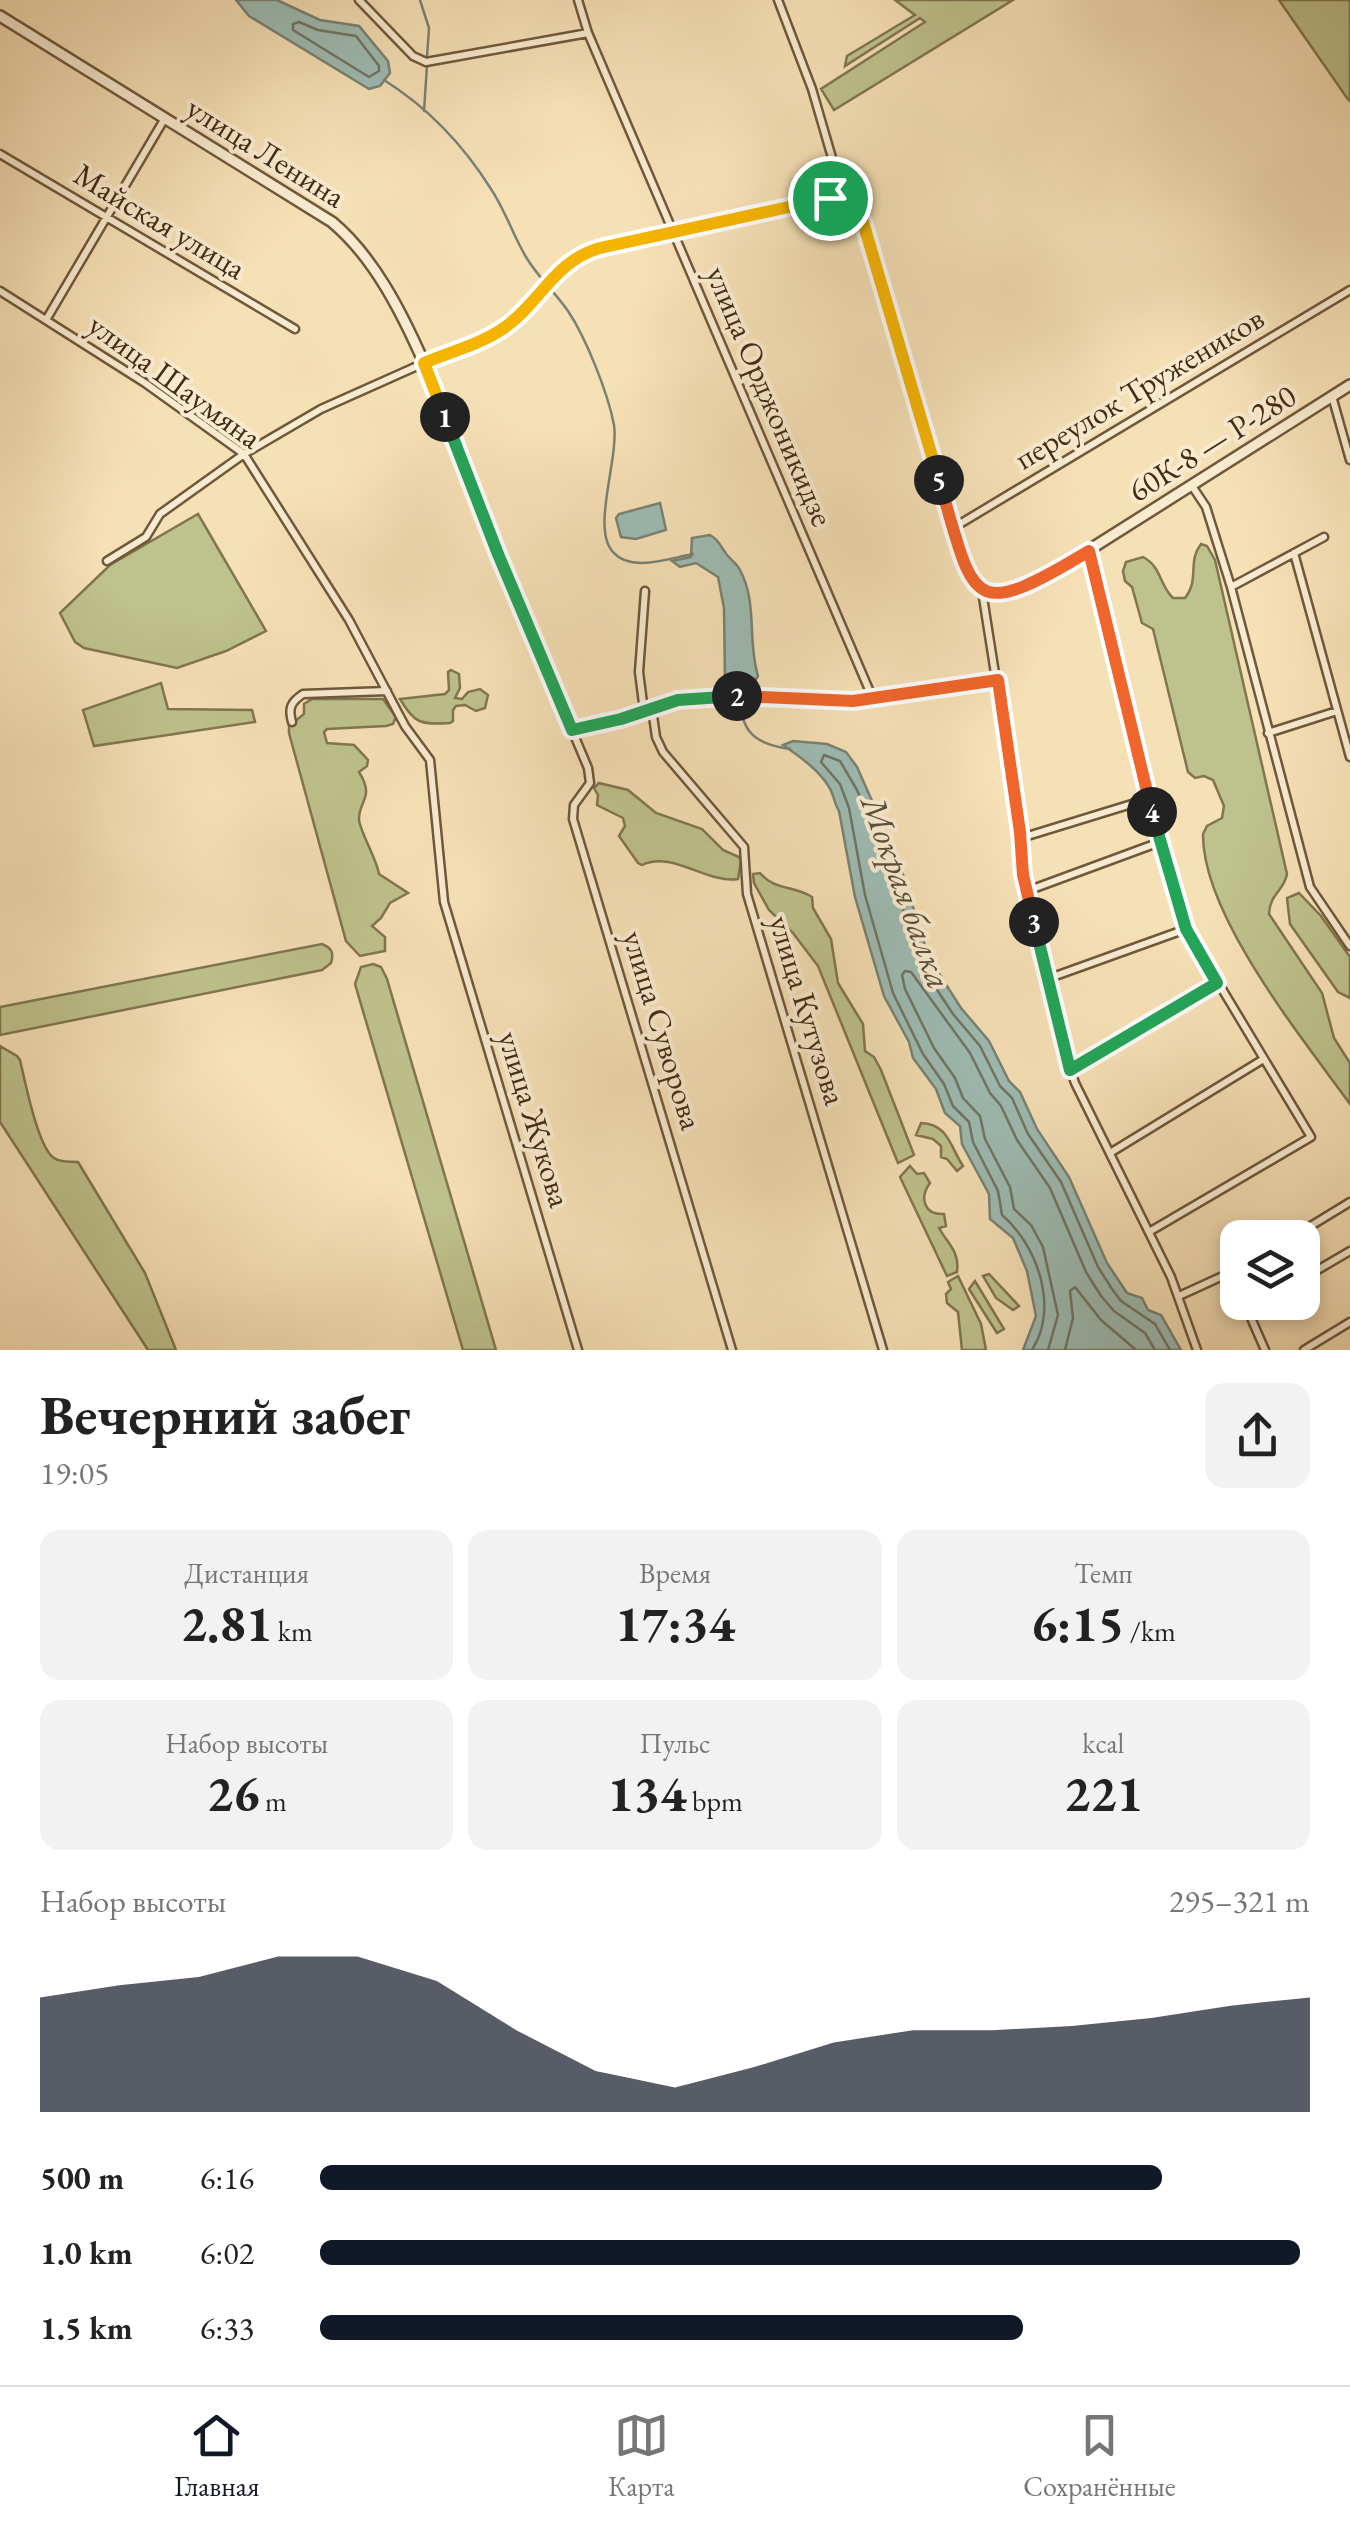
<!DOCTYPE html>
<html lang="ru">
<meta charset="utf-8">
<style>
:root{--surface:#fff;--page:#f2f2f2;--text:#222;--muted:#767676;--line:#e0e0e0;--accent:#111827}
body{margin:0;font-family:"EB Garamond",serif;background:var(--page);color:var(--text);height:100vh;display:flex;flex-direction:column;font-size:38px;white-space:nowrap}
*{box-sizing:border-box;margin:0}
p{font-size:32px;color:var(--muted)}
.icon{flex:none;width:55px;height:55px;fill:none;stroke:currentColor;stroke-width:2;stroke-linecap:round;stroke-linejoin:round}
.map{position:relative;height:1350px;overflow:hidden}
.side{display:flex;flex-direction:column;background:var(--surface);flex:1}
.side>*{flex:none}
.tools{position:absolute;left:1220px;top:1220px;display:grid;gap:20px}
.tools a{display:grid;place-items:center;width:100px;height:100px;border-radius:20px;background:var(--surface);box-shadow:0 5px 15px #0003;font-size:50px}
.pin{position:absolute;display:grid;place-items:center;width:85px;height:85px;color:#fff;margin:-42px;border:5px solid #fff;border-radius:50%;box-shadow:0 2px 10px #0007}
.km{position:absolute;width:50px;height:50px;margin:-25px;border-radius:50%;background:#222;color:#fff;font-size:28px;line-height:50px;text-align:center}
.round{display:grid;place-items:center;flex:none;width:105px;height:105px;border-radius:20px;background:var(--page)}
.headline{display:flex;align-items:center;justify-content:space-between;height:170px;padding:0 40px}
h1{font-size:55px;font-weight:700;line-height:75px}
.figures{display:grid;grid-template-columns:repeat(3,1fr);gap:15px;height:170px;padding:10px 40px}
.figures div{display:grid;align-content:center;border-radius:20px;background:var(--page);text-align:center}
.figures b{font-size:50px;font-weight:700}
.figures small{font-size:28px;font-weight:400}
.figures p{font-size:28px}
.chart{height:280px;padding:20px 40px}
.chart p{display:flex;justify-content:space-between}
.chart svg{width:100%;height:180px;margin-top:10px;fill:var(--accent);opacity:.7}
ul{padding:0 40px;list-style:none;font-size:32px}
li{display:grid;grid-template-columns:160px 120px 1fr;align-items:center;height:75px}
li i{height:25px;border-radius:12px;background:var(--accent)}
.tab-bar{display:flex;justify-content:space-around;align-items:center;height:140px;border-top:2px solid var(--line);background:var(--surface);font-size:28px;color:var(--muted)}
.tab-bar a{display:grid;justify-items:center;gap:5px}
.tab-bar .current{color:var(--accent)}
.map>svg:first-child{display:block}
</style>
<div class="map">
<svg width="1350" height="1350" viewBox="0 0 1350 1350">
<rect width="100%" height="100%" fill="#f6e0b6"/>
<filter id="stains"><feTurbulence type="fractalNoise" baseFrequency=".002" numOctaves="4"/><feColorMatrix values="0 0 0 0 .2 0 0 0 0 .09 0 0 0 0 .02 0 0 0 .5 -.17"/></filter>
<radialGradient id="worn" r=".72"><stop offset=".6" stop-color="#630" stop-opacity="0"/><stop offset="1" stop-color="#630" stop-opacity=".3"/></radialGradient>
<path fill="#bec28c" stroke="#81764f" stroke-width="2.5" d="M895,0H1013L834,110L821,89L925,22L920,18L845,66L847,56L915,15Z
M1279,0H1350V101L1347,98Z
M198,514L266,631L226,651L177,668L84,648L75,642L60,613L110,565Z
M1201,544L1207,546L1215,560L1287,874C1284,891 1270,893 1269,914L1322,993L1334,1038L1350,1063V1104C1303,1039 1202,915 1203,834L1207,826L1222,818L1224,806L1213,780L1204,776L1195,778L1188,772L1153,629L1142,623L1132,587L1125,581L1123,571L1126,562L1143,557C1162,567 1159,585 1173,598H1185C1200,579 1187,562 1201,544Z
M451,670L459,674L460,688L455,698L462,699L468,692L480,689L488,695L485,708L476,711L465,705L456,706L453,710V721L450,723C419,725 415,723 400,699L445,694L449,690L448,672Z
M161,683L168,709L252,710L255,722L94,746L83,710Z
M312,699H383L396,717L393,724L386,726L327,729L324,732L327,743L354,745L368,760L367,766L359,772C375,798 359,800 359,819C359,830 376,857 379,874L408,893L390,903L381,918L372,926L385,937V951L360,956L346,941L289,733V726L304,714V704Z
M599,783L628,790L656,813L702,829L723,850L739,857L741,861L738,879C707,884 672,850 642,865L638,863L619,836L625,826L623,818L597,805L598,795L594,788Z
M760,873C775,891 794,885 812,897L813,908L831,939L838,983L863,1024L865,1051L874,1057L881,1070L914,1155L898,1163L818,966L793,933L769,910L754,883L753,874Z
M1299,893L1321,916L1350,957V998L1338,992L1290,924L1287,898Z
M322,944C332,948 334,953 331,963L322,970L0,1035V1007Z
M373,964L381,967L387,979L496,1350H463L355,984L361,967Z
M0,1046L17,1056L20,1060C25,1081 38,1148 54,1158C61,1163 70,1161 78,1162L145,1273L176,1350H148L0,1122Z
M921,1123C948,1124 950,1146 963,1166L957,1171L947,1159L941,1157V1146L933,1139L916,1135Z
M910,1166L917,1174L924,1173L930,1183C919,1198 924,1215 944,1214L946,1226L939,1228C948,1244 960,1252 957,1272L947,1276L900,1177Z
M989,1274L1019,1306L1013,1310L996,1298L983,1276Z
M958,1276L981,1324L986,1350H962L958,1312L947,1303L946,1294L951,1289L948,1282Z
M975,1281L1004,1329L997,1333L969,1289Z"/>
<path fill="#9dbcb4" stroke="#798273" stroke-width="2.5" d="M236,0H277L320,20L359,26L388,61L390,73L380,86L369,89L249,16Z
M660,503L666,530L636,539L621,537L616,518L619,514Z
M710,535C719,540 719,544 725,552C729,559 736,562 740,570C758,604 747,640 758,676L752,686L726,687L725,684L724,608L718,577L696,563L680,567L672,561L691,557L692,538Z
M793,741L827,744L846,752L857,767L899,862L929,958L961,1008L989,1041L1009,1081L1020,1092L1037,1129L1069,1177L1107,1263L1127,1293L1142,1298L1148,1310L1161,1315L1181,1350H1023L1036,1316L1027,1271L1013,1238L990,1219L989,1194L962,1144L960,1126L945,1113L936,1089L913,1058L909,1042L884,996L855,897L839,811C834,803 834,795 829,787C819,770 799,756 783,745Z"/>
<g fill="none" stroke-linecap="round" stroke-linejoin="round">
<path stroke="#707463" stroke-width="2.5" d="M299,22L318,30L356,36L379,66V71L369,77L293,30V24Z
M1032,1350C1059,1308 1038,1246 1002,1215L998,1191L973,1142L969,1122L953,1106L944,1084L923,1054L893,993L865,895L849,808L840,784L821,762L824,755L840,761L857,790L890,867L920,964L953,1014L980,1046L1000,1086L1012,1098L1028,1134L1061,1182L1098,1267L1112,1289L1121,1301L1155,1324L1170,1350
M1048,1350L1058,1315L1043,1247L1031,1225L1014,1209L1010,1187L985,1139L980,1116L963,1098L955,1078L934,1048L905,989L902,975L905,971L911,972L970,1053L990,1093L1001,1106L1017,1140L1050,1188L1086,1272L1101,1296L1114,1311L1145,1333L1155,1350
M1065,1350L1073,1318L1070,1291L1075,1287L1101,1320L1136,1350"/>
<path stroke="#798273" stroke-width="2.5" d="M420,0L429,28L427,57
M384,80C427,107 464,146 491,189C505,210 513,235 526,257C537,276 555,292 568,311C586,338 608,393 614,425C619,459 591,529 613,552C631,573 670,558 693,554
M424,111L427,65
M738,688C742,729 747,742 790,749"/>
<defs>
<path id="minor" d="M359,0L413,56L426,62L588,33
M578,0L588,33L873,699
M778,0L812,89L844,199
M0,154L295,329
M0,291L145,383L244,454L349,620L405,726L430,760L444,902L578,1350
M46,320L165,118
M1332,396L1350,460
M1192,486L1206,507L1231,587L1310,887L1350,946
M953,528L1350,290
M1089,551L1148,799L1186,929L1311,1137L1149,1232
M1294,553L1350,757
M107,561L146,537L160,514L244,454L321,409L424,363L498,554L588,768L590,783L574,805L573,819L732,1350
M1231,587L1324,537
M982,591L1020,832L1023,875L1064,1050L1075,1083L1171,1277L1197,1350
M652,709L656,737L663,752L744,847L747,894L883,1350
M644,711L639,672L645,591
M292,722C288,708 291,702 303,694L387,691
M572,730L692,697L768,695L853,701L997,680
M1268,733L1337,711
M1021,838L1148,799
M1027,891L1160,842
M1047,979L1186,929
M1070,1070L1217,983
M1110,1153L1262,1060
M1291,1238L1350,1202
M1230,1273L1238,1289
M1302,1279L1350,1251
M1179,1296L1238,1269
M1244,1302L1265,1350
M1248,1312L1263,1302
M1304,1350L1350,1322"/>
<path id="tertiary" d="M0,16L332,222C374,257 402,313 424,363L505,328L554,274L586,252L811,201L829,198L845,200L863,222L964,564C981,606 1009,596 1043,579L1350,385"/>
</defs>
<use href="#minor" stroke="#70583b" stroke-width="11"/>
<use href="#tertiary" stroke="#70583b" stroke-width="14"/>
<use href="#minor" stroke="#f9ebd0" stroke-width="6"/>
<use href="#tertiary" stroke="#f9ebd0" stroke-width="9"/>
</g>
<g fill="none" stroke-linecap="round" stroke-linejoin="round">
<defs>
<path id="split-1" d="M445,417L424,363C450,352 481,344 504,328C540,303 554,261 600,248L830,198"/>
<path id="split-2" d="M445,417L498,554L572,730L621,719L678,700L737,696"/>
<path id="split-3" d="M737,696L853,701L998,680L1020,832L1023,875L1034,922"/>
<path id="split-4" d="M1034,922L1070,1070L1217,983L1186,929L1152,812"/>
<path id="split-5" d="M939,480C975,601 967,625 1089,551L1152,812"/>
<path id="split-6" d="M830,198L845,200L863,222L939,480"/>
</defs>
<use href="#split-1" stroke="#fff" stroke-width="20"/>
<use href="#split-2" stroke="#fff" stroke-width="20"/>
<use href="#split-3" stroke="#fff" stroke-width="20"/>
<use href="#split-4" stroke="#fff" stroke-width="20"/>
<use href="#split-5" stroke="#fff" stroke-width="20"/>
<use href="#split-6" stroke="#fff" stroke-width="20"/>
<use href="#split-1" stroke="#f5b400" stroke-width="12"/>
<use href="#split-2" stroke="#22a559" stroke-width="12"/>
<use href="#split-3" stroke="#f0652b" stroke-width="12"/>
<use href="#split-4" stroke="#22a559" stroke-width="12"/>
<use href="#split-5" stroke="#f0652b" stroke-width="12"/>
<use href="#split-6" stroke="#f5b400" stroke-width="12"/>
</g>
<g text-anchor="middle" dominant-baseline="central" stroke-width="8" stroke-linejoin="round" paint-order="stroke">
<g font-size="32" fill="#442b12" stroke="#f9ebd0">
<text transform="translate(266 152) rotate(32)">улица Ленина</text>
<text transform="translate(160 221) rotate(31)">Майская улица</text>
<text transform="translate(175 381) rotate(36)">улица Шаумяна</text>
<text transform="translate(1139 388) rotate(-31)">переулок Тружеников</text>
<text transform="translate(770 396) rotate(67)">улица Орджоникидзе</text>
<text transform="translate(1212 443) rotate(-32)">60К-8 — Р-280</text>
<text transform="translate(808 1010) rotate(73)">улица Кутузова</text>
<text transform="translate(663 1030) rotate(73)">улица Суворова</text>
<text transform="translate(535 1119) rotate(73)">улица Жукова</text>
</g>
<g font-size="35" font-style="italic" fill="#5a4f3a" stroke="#f9ebd0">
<text transform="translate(907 892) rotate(70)">Мокрая балка</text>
</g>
</g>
<rect width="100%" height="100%" filter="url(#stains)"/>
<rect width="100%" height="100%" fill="url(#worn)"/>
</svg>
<div class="tools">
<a><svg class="icon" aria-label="layers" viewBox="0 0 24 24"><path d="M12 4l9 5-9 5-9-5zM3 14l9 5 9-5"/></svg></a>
</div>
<div class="pin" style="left:830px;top:198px;background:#1e9e55"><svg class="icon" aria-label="arrive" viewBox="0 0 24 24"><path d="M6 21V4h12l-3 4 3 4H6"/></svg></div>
<b class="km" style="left:445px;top:417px">1</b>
<b class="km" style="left:737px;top:696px">2</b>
<b class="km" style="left:1034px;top:922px">3</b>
<b class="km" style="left:1152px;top:812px">4</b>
<b class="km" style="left:939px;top:480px">5</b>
</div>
<section class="side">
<div class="headline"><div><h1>Вечерний забег</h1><p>19:05</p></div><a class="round"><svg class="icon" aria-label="share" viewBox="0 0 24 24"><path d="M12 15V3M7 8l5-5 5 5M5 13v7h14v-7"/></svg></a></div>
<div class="figures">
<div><p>Дистанция</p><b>2.81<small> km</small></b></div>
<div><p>Время</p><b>17:34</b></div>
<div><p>Темп</p><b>6:15<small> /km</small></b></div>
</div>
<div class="figures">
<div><p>Набор высоты</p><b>26<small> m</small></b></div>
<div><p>Пульс</p><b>134<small> bpm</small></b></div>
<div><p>kcal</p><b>221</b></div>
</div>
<div class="chart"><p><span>Набор высоты</span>295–321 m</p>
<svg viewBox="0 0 160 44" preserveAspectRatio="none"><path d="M0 44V16L10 13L20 11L30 6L40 6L50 12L60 24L70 34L80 38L90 33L100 27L110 24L120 24L130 23L140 21L150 18L160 16V44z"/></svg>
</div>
<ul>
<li><b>500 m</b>6:16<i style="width:85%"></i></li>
<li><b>1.0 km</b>6:02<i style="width:99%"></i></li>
<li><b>1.5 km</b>6:33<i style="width:71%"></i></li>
</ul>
</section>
<nav class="tab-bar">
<a class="current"><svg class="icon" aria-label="home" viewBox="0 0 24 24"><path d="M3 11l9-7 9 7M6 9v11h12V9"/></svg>Главная</a>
<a><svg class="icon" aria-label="map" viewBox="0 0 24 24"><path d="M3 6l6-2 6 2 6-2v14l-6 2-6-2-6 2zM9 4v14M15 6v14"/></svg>Карта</a>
<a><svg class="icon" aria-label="saved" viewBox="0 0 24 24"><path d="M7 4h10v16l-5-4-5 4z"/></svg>Сохранённые</a>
</nav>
